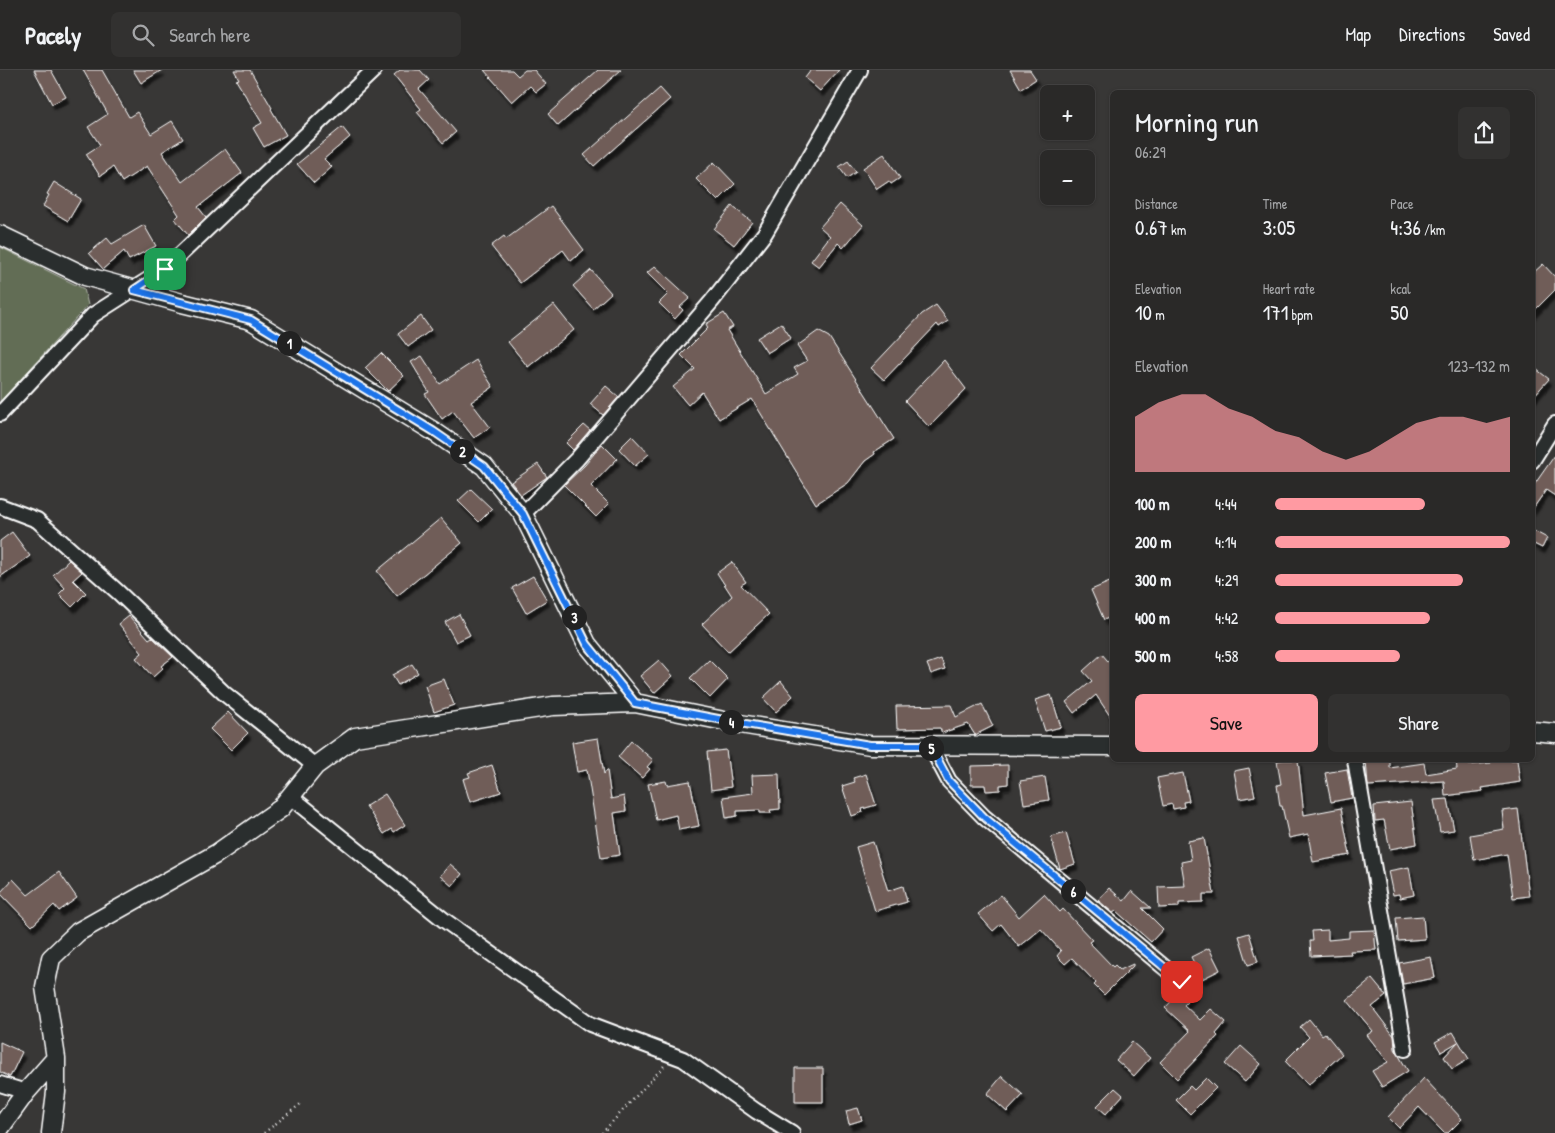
<!DOCTYPE html>
<meta charset="utf-8">
<style>
:root{--surface:#2a2928;--page:#323130;--text:#f1f3f6;--muted:#a5a6a8;--line:#464545;--accent:#ff9aa2}
body{margin:0;font-family:"Patrick Hand",sans-serif;background:var(--page);color:var(--text);height:100vh;display:flex;flex-direction:column;font-size:19px;white-space:nowrap}
*{box-sizing:border-box;margin:0}
p{font-size:16px;color:var(--muted)}
.icon{flex:none;width:28px;height:28px;fill:none;stroke:currentColor;stroke-width:2;stroke-linecap:round;stroke-linejoin:round}
.map{position:relative;flex:1;overflow:hidden}
.details{position:absolute;left:1110px;top:20px;width:425px;height:672px;display:flex;flex-direction:column;background:var(--surface);border-radius:8px;box-shadow:0 1px 4px #0004,0 0 0 1px var(--line)}
.details>*{flex:none}
.buttons{position:absolute;left:1040px;top:15px;display:grid;gap:10px}
.buttons a{display:grid;place-items:center;width:55px;height:55px;border-radius:8px;background:var(--surface);box-shadow:0 1px 4px #0004,0 0 0 1px var(--line);font-size:25px}
.pin{position:absolute;display:grid;place-items:center;width:42px;height:42px;color:#fff;margin:-21px;border-radius:10px;box-shadow:0 2px 8px #0006}
.km{position:absolute;width:25px;height:25px;margin:-12px;border-radius:50%;background:#222;color:#fff;font-size:14px;line-height:25px;text-align:center}
.round{display:grid;place-items:center;flex:none;width:52px;height:52px;border-radius:8px;background:var(--page)}
.summary{display:flex;align-items:center;justify-content:space-between;height:85px;padding:0 25px}
h1{font-size:28px;font-weight:600;line-height:38px}
.stats{display:grid;grid-template-columns:repeat(3,1fr);gap:8px;height:85px;padding:5px 25px}
.stats div{display:grid;align-content:center}
.stats b{font-size:21px;font-weight:600}
.stats small{font-size:14px;font-weight:400}
.stats p{font-size:14px}
.chart{height:140px;padding:10px 25px}
.chart p{display:flex;justify-content:space-between}
.chart svg{width:100%;height:90px;margin-top:5px;fill:var(--accent);opacity:.7}
.action{display:flex;gap:10px;margin-top:auto;padding:10px 25px}
.action a{flex:1;height:58px;border-radius:8px;background:var(--accent);color:#111;font-size:20px;font-weight:600;line-height:58px;text-align:center}
.action a+a{background:var(--page);color:var(--text)}
ul{padding:0 25px;list-style:none;font-size:16px}
li{display:grid;grid-template-columns:80px 60px 1fr;align-items:center;height:38px}
li i{height:12px;border-radius:6px;background:var(--accent)}
header{display:flex;align-items:center;gap:30px;box-sizing:border-box;height:70px;padding:0 25px;background:var(--surface);border-bottom:1px solid var(--line)}
header strong{font-size:24px}
nav{display:flex;gap:28px;margin-inline-start:auto;font-size:18px}
.search{width:350px;height:45px;background:var(--page);display:flex;align-items:center;gap:12px;box-sizing:border-box;padding:0 18px;border-radius:8px;color:var(--muted);font-size:19px}
.map>svg:first-child{display:block}
</style>
<header>
<strong>Pacely</strong>
<div class="search"><svg class="icon" aria-label="search" viewBox="0 0 24 24"><circle cx="10" cy="10" r="6"/><path d="M15 15l6 6"/></svg>Search here</div>
<nav><a>Map</a><a>Directions</a><a>Saved</a></nav>
</header>
<div class="map">
<svg width="1555" height="1063" viewBox="0 0 1555 1063">
<defs>
<filter id="shadow"><feDropShadow dx="3" dy="5.5" stdDeviation="1" flood-color="#0009"/></filter>
</defs>
<rect width="100%" height="100%" fill="#383736"/>
<filter id="ink" filterUnits="userSpaceOnUse"><feTurbulence type="fractalNoise" baseFrequency=".02" numOctaves="2"/><feDisplacementMap in="SourceGraphic" scale="10" xChannelSelector="R" yChannelSelector="G"/><feConvolveMatrix kernelMatrix="1 2 1 2 8 2 1 2 1" color-interpolation-filters="sRGB"/></filter>
<g filter="url(#ink)">
<path fill="#626d54" stroke="#b0b6aa" d="M0,177L84,219L88,235L0,332Z"/>
<path fill="#6f5d58" stroke="#fff" filter="url(#shadow)" d="M34,0H51L66,27L52,34Z
M83,0H102L129,47L137,42L151,64L172,51L183,69L162,82L182,112L225,79L242,103L198,137L206,147L188,165L175,149L179,145L147,96L122,112L113,97L100,106L86,84L100,75L88,57L108,44Z
M133,0H162L141,13Z
M234,0H250L272,38L271,39L286,65L264,77L253,58L262,53L236,10L239,9Z
M400,0H420L429,10L419,19L456,62L443,73L417,42L421,39L394,5Z
M484,0H512L518,6L525,0H534L546,14L536,22L530,16L512,32Z
M598,0H621L558,56L548,44Z
M811,0H839L820,21L805,8Z
M1010,0H1030L1036,9L1021,19Z
M660,18L670,29L594,96L584,85Z
M342,57L350,67L324,89L332,97L314,113L297,94Z
M884,84L900,108L891,114L889,111L877,119L863,98Z
M848,91L856,102L847,108L839,97Z
M714,92L735,114L718,131L696,109Z
M54,112L81,129L68,151L43,136L49,125L47,124Z
M840,134L863,155L843,178L838,173L819,197L811,191L830,166L820,157Z
M551,136L584,180L571,191L563,180L520,213L491,176L504,166L506,169Z
M732,136L752,152L734,175L714,159Z
M144,155L156,176L129,190L124,181L103,199L89,183L107,168L112,174Z
M1543,194L1555,207V220L1532,243V204Z
M655,196L690,228L680,237L683,240L675,249L659,233L668,224L647,203Z
M591,200L611,223L593,239L573,216Z
M554,235L574,260L528,297L508,272Z
M936,235L948,251L939,257L937,254L884,310L871,298L922,244Z
M724,243L733,257L727,260L766,324L798,304L794,298L807,291L797,276L818,261L829,267L894,369L874,382L875,384L865,391L848,413L816,434L752,329L719,349L702,322L688,335L673,317L695,299L681,285L708,258L706,254Z
M421,246L431,260L408,277L398,264Z
M781,253L791,268L767,283L757,268Z
M381,283L404,306L388,321L365,298Z
M422,286L440,314L476,290L493,317L471,332L490,357L474,368L453,341L442,349L425,324L429,322L411,292Z
M944,290L966,319L929,357L905,331Z
M1532,296L1549,309L1532,328Z
M606,316L619,327L603,345L590,334Z
M584,355L590,360L573,380L566,373Z
M632,366L649,384L635,396L619,379Z
M602,374L617,389L591,416L609,434L596,447L564,415L585,395Z
M1555,385V426L1546,420L1532,440V418Z
M538,394L547,407L521,425L511,412Z
M471,419L492,439L479,452L458,431Z
M441,448L462,473L397,526L377,501Z
M1532,460L1547,468L1542,478L1532,473Z
M12,462L30,486L0,507V471Z
M69,490L82,502L73,510L86,523L72,537L59,524L65,518L53,505Z
M732,492L746,512L741,515L769,544L728,582L702,554L732,526L717,503Z
M533,506L547,530L526,543L512,518Z
M1112,511V546L1104,550L1091,520Z
M459,544L470,565L456,572L445,552Z
M129,546L149,569L152,567L173,587L161,596L163,598L153,607L136,588L142,583L119,554Z
M1102,584L1112,596V649L1096,625L1074,643L1066,632L1092,611L1083,601Z
M941,589L945,599L931,604L927,594Z
M659,590L673,606L654,623L640,606Z
M709,590L728,609L710,628L690,608Z
M412,594L418,603L398,615L392,605Z
M444,609L454,635L434,642L425,616Z
M781,611L793,626L776,642L763,628Z
M1051,625L1061,657L1045,661L1035,630Z
M982,634L993,656L975,665L968,654L942,663L940,658L897,659L896,636L951,635L956,647Z
M228,642L248,663L231,680L210,659Z
M598,668L604,704L607,700L611,729L624,726L626,741L614,743L620,785L601,788L587,700L577,702L572,672Z
M631,671L653,690L647,697L650,699L642,708L618,687Z
M726,680L731,717L711,720L707,682Z
M1284,690H1298L1304,745L1341,738L1350,785L1313,792L1308,764L1289,768L1282,736H1280L1277,715L1281,714L1277,691Z
M1366,690H1390V698L1424,693L1426,704L1457,699L1456,690H1468L1469,695L1491,693L1490,690H1517L1520,712L1482,718L1483,721L1445,726L1444,711L1368,716Z
M492,695L501,722L470,732L463,709L470,707L468,703Z
M1008,695V714L1000,715V720L986,721L985,715H971V696Z
M1249,698L1255,726L1239,729L1234,701Z
M1347,699L1352,728L1331,732L1325,703Z
M1183,703L1189,731L1183,732L1184,737L1173,739L1172,734L1163,736L1157,708Z
M779,704L780,739L770,740L771,743H760V740L737,741V746L726,748L723,727L753,723L752,705Z
M866,704L876,735L862,739L863,742L852,746L842,716L855,712L853,708Z
M1045,707L1049,730L1024,734L1020,711Z
M666,711L667,715L690,711L699,756L679,760L676,745L656,750L648,714Z
M385,724L405,755L394,762L392,759L384,764L366,736Z
M1448,729L1454,760L1440,762L1434,730Z
M1411,732L1417,774L1390,779L1384,750L1375,751L1374,736Z
M1518,739L1529,826L1513,828L1507,784L1474,790L1470,765L1504,759L1502,741Z
M1066,763L1075,794L1060,799L1051,767Z
M1204,768L1214,824H1203V832L1179,833V837L1159,838L1158,817L1185,816L1181,792L1191,790L1188,771Z
M873,772L888,821L903,816L907,832L875,841L856,777Z
M450,794L462,804L452,816L440,806Z
M1409,797L1414,825L1400,828L1399,824L1393,825L1388,801Z
M59,802L77,828L59,841L54,835L32,856L0,823L13,809L28,825Z
M1109,818L1124,831L1132,821L1151,838H1142L1163,859L1151,872L1116,841L1113,843L1098,830Z
M1044,824L1060,842L1063,839L1092,870L1089,872L1113,897L1115,895L1120,900L1133,894V896L1104,925L1094,915L1096,913L1072,888L1065,894L1057,886L1061,881L1041,859L1019,877L1001,854L993,861L978,844L1001,825L1019,847Z
M1423,846L1425,869L1398,871L1396,848Z
M1328,860V870L1349,868V861L1374,860L1376,880L1350,881L1351,884L1311,886L1310,871H1313L1312,861Z
M1249,863L1258,892L1248,895L1239,866Z
M1209,878L1220,900L1202,909L1191,887Z
M1431,887L1435,908L1403,914L1399,893Z
M1372,909L1386,926L1372,937L1394,966L1395,979L1408,1001L1382,1017L1372,1001L1388,992L1367,965L1373,961L1347,930Z
M1188,918L1195,924L1184,935L1200,950L1211,939L1226,952L1216,964L1218,966L1177,1009L1160,992L1190,961L1165,938L1181,921Z
M1309,949L1322,965L1325,963L1342,984L1308,1015L1285,991L1309,967L1300,957Z
M1453,962L1469,989L1452,999L1444,987L1458,972L1441,982L1435,972Z
M0,972L22,982L10,1007L0,1002Z
M1132,972L1150,988L1134,1006L1116,990Z
M1241,976L1261,994L1245,1012L1225,994Z
M795,998H823V1032H795Z
M1002,1006L1023,1025L1007,1042L987,1024Z
M1206,1008L1216,1018L1190,1044L1176,1030L1190,1016L1194,1020Z
M1424,1008L1462,1049L1448,1063H1444L1419,1037L1399,1058L1388,1047Z
M1115,1018L1123,1025L1106,1044L1097,1036Z
M858,1038L862,1050L849,1054L846,1041Z"/>
<g fill="none" stroke-linecap="round" stroke-linejoin="round">
<defs>
<path id="minor" d="M0,344L93,245L165,199L374,0
M1532,391L1555,354
M0,436L37,450L118,522L225,624L315,696
M523,444L577,389L712,231L765,163L860,0
M930,675L949,711L984,747L1182,912
M1355,690L1405,979
M290,726L444,850L590,954L683,989L756,1041L792,1063
M0,1014L26,1022"/>
<path id="tertiary" d="M0,165L85,206L182,233L251,250L433,361L484,396L523,444L587,574L635,633
M1532,661L1555,663
M0,1058L26,1022L56,988
M51,1063L56,1022V988L45,917L51,888L78,862L216,784L280,739L315,696L355,667L553,636L635,633L734,653L870,675L1112,676"/>
</defs>
<use href="#minor" stroke="#fff" stroke-width="18"/>
<use href="#tertiary" stroke="#fff" stroke-width="21"/>
<path stroke="#fff" stroke-width="2.5" stroke-dasharray="1 4" stroke-linecap="butt" d="M264,1063L303,1032
M602,1063L664,996"/>
<use href="#minor" stroke="#2a2d2e" stroke-width="14"/>
<use href="#tertiary" stroke="#2a2d2e" stroke-width="18"/>
</g>
</g>
<g fill="none" stroke-linecap="round" stroke-linejoin="round" filter="url(#ink)">
<defs>
<path id="route" d="M165,199L134,220L251,250L433,361L484,396L523,444L587,574L635,633L734,652L870,675H930L949,711L984,747L1182,912"/>
</defs>
<use href="#route" stroke="#fff" stroke-width="10"/>
<use href="#route" stroke="#1a73e8" stroke-width="6"/>
</g>
</svg>
<div class="buttons">
<a>+</a>
<a>−</a>
</div>
<div class="pin" style="left:165px;top:199px;background:#1e9e55"><svg class="icon" aria-label="arrive" viewBox="0 0 24 24"><path d="M6 21V4h12l-3 4 3 4H6"/></svg></div>
<div class="pin" style="left:1182px;top:912px;background:#d93025"><svg class="icon" aria-label="check" viewBox="0 0 24 24"><path d="M5 12l5 5 9-10"/></svg></div>
<b class="km" style="left:289px;top:273px">1</b>
<b class="km" style="left:462px;top:381px">2</b>
<b class="km" style="left:574px;top:547px">3</b>
<b class="km" style="left:731px;top:652px">4</b>
<b class="km" style="left:931px;top:678px">5</b>
<b class="km" style="left:1073px;top:821px">6</b>
<section class="details">
<div class="summary"><div><h1>Morning run</h1><p>06:29</p></div><a class="round"><svg class="icon" aria-label="share" viewBox="0 0 24 24"><path d="M12 15V3M7 8l5-5 5 5M5 13v7h14v-7"/></svg></a></div>
<div class="stats">
<div><p>Distance</p><b>0.67<small> km</small></b></div>
<div><p>Time</p><b>3:05</b></div>
<div><p>Pace</p><b>4:36<small> /km</small></b></div>
</div>
<div class="stats">
<div><p>Elevation</p><b>10<small> m</small></b></div>
<div><p>Heart rate</p><b>171<small> bpm</small></b></div>
<div><p>kcal</p><b>50</b></div>
</div>
<div class="chart"><p><span>Elevation</span>123–132 m</p>
<svg viewBox="0 0 160 44" preserveAspectRatio="none"><path d="M0 44V17L10 10L20 6L30 6L40 13L50 17L60 24L70 27L80 34L90 38L100 34L110 27L120 20L130 17L140 17L150 20L160 17V44z"/></svg>
</div>
<ul>
<li><b>100 m</b>4:44<i style="width:64%"></i></li>
<li><b>200 m</b>4:14<i style="width:100%"></i></li>
<li><b>300 m</b>4:29<i style="width:80%"></i></li>
<li><b>400 m</b>4:42<i style="width:66%"></i></li>
<li><b>500 m</b>4:58<i style="width:53%"></i></li>
</ul>
<div class="action"><a>Save</a><a>Share</a></div>
</section>
</div>
